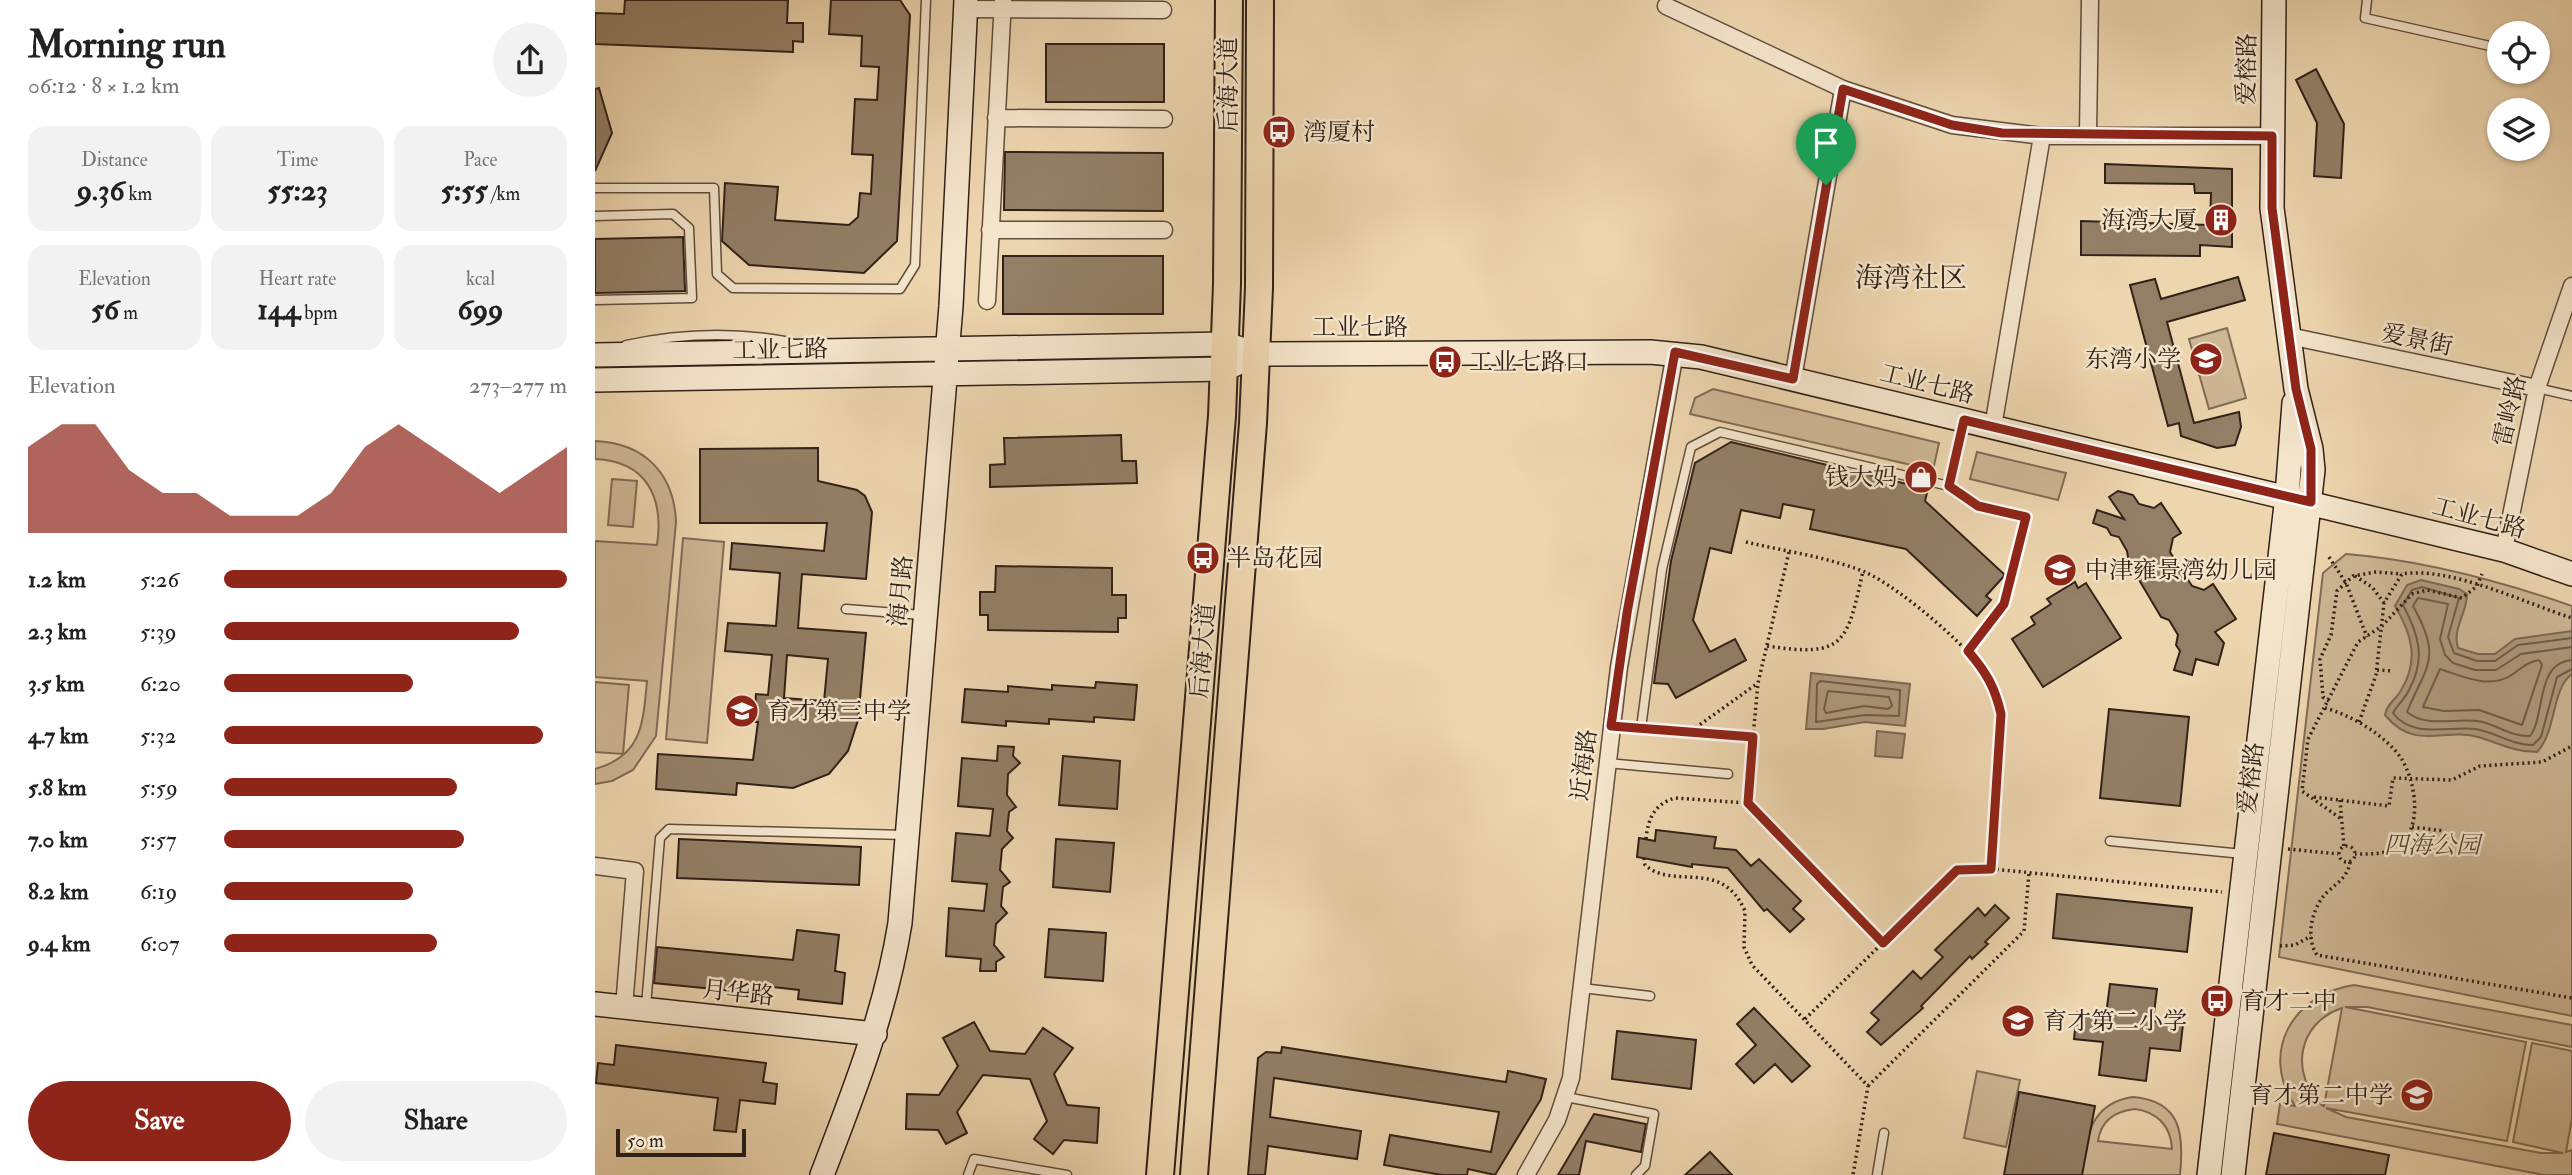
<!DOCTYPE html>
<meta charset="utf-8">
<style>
:root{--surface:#fff;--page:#f2f2f2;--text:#222;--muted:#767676;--accent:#8f2418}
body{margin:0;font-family:"IM FELL Double Pica","Noto Serif SC",serif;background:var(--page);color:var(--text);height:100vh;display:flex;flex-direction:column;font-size:26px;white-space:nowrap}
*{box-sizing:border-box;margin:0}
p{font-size:23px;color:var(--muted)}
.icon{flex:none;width:38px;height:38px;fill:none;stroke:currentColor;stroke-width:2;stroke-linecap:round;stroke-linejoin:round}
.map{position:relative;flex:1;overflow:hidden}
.panel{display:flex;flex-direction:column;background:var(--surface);width:595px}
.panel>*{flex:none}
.fabs{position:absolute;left:1892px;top:21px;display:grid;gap:14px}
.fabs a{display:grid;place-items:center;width:63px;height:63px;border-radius:50%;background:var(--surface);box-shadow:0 2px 5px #0004;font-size:35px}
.scale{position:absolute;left:21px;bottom:18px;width:130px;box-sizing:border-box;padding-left:7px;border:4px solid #312118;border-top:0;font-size:19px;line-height:24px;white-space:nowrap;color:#312118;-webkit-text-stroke:5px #f3e4ca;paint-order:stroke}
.pin{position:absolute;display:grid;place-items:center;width:60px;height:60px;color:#fff;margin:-72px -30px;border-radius:50% 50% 50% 0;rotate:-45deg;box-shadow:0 0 7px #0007}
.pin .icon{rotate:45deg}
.round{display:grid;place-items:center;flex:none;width:74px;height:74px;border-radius:37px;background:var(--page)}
.head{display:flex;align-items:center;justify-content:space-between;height:119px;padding:0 28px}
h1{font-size:38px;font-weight:800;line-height:52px}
.stats{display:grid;grid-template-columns:repeat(3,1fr);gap:10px;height:119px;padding:7px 28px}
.stats div{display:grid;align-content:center;border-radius:18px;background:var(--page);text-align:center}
.stats b{font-size:30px;font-weight:800}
.stats small{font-size:19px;font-weight:400}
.stats p{font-size:19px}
.chart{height:196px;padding:14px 28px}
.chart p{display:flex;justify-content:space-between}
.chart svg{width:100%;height:126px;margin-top:7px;fill:var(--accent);opacity:.7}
.cta{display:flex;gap:14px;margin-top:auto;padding:14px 28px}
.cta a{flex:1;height:80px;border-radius:42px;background:var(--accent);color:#fff;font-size:28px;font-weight:800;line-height:80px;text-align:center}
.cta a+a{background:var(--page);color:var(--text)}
ul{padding:0 28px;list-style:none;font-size:23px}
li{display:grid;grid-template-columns:112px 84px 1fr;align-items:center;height:52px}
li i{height:18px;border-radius:9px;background:var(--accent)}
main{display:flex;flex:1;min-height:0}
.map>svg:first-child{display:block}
</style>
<main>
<section class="panel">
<div class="head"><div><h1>Morning run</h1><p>06:12 · 8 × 1.2 km</p></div><a class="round"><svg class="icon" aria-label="share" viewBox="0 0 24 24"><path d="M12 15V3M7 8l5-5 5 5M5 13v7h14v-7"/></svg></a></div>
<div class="stats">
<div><p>Distance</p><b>9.36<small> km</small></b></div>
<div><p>Time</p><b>55:23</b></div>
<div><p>Pace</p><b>5:55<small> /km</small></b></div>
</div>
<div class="stats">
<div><p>Elevation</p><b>56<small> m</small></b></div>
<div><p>Heart rate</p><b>144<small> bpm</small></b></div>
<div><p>kcal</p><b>699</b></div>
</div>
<div class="chart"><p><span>Elevation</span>273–277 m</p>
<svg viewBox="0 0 160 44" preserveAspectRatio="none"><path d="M0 44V14L10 6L20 6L30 22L40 30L50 30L60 38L70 38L80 38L90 30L100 14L110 6L120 14L130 22L140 30L150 22L160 14V44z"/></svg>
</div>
<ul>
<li><b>1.2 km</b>5:26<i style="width:100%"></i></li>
<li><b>2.3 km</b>5:39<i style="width:86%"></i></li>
<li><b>3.5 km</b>6:20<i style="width:55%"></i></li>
<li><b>4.7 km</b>5:32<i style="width:93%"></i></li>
<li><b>5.8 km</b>5:59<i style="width:68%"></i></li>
<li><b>7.0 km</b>5:57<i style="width:70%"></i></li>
<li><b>8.2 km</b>6:19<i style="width:55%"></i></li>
<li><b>9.4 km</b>6:07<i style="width:62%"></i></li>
</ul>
<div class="cta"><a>Save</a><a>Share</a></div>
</section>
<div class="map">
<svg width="1977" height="1175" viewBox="0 0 1977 1175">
<rect width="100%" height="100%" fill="#edd5ae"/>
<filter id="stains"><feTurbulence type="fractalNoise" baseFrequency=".00286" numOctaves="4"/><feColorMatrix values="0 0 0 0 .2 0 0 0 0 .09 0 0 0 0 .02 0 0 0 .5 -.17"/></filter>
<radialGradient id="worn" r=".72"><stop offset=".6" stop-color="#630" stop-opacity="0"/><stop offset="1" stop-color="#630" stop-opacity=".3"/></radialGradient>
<path fill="#cdb694" stroke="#7f6c56" stroke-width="2" fill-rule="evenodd" d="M1632,328L1651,398L1614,409L1594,339Z
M1118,389L1344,443L1338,470L1095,414L1100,398Z
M0,441C49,443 79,473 81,522L61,736L38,770L17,781L0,784V769C47,756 48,724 52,681L0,677V541L62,545C69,498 52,461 0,459Z
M1382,452L1471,473L1463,500L1375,479Z
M17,479L42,481L38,527L13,525Z
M88,538L129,542L112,743L71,739Z
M1751,554C1827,560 1905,581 1977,606V1016L1684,957L1728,573Z
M0,682L34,685L28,754L0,752Z
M1759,985L1977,1025V1047L1772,1007H1750L1931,1042L1912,1141L1731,1108L1751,1117L1946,1153H1968L1918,1142L1937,1043L1977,1051V1118L1971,1152L1977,1150V1175H1949L1682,1124L1685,1104L1700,1106C1664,1052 1698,994 1759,985ZM1747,1008L1729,1106H1728C1694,1075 1702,1023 1747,1008Z
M1382,1071L1425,1080L1411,1147L1369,1138Z
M1538,1097C1587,1101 1589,1135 1585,1175H1487C1491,1139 1494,1103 1538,1097ZM1540,1109C1562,1112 1576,1126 1577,1149L1503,1141C1506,1121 1520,1111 1540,1109Z"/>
<path fill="#ad987b" stroke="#7b6853" stroke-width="2" d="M1826,580L1864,589L1872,594C1872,614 1857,628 1863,648L1883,654H1900L1920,639L1977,631V674C1956,689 1962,731 1942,752C1919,752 1904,743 1883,737C1850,727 1820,752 1790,715C1792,704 1799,701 1805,692C1824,662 1818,636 1800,606L1812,585Z
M1216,673L1315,684L1310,726L1270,722L1228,729H1211Z
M1282,731L1310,734L1307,758L1280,756Z"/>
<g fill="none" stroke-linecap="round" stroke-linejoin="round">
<path stroke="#6f5c4a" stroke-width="2" d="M1977,638L1923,645L1900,661H1882L1859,653L1853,637L1864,598L1827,587L1817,590L1808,605C1824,635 1831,659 1814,690C1810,699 1802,705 1798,713C1817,739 1854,726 1880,729C1901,732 1916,745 1938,745L1946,737L1962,677L1977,669
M1977,647L1926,654L1901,670H1880L1858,663L1850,655L1845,639L1853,604L1823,598L1818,606C1848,660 1831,665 1812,712C1831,728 1859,718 1882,721C1900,723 1915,737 1935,736C1951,715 1940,663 1977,660
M1944,660L1947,665L1927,725L1884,710L1849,711L1828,707L1845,669C1867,676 1893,689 1915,676C1926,669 1931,662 1944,660Z
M1225,681L1305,690L1304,716L1270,715L1221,722L1222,684Z
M1233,691L1294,697L1297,706L1293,709L1269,706L1231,713L1229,709Z"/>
</g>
<path fill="#937f66" stroke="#312118" stroke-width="2" fill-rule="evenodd" d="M30,0H193L192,23H208V42L198,41V52L0,44V13L29,14Z
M236,0H305L315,15L302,241L269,273L154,265L127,241L130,183L183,187L180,220L254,225L263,217L265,193L276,194L278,155L257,154L260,99L282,100L284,67L266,66L267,36L234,34Z
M451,44H569V102H451Z
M1721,69L1749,124L1746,178L1719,176L1722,123L1701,80Z
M4,88L17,133L0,171V89Z
M410,152L568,153V211L409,210Z
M1510,164L1637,169V247L1605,245V256L1486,255V221L1615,225L1616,193H1600L1599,184L1510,183Z
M88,237L90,291L0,293V239Z
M408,256H568V314H408Z
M1643,277L1650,300L1572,322L1599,423L1644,412L1646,427L1640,445L1622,448L1586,436L1584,423L1573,426L1535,285L1560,279L1566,299Z
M526,435L527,461H541L542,483L395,487V465L410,464L409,438Z
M1136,442L1333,489L1330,501L1410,575L1391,596L1396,600L1382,616L1311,549L1215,529L1219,510L1188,504L1185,518L1146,510L1136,553L1115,548L1098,620L1115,652L1140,639L1151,660L1081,698L1073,684L1059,683L1076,561L1100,463Z
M223,448V481L262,490L270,496L277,512L271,579L207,574L203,628L271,633L263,720L253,751L234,774L198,788L142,783L141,795L61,789L63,754L158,760L163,722H159L161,694L173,695L177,655L130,651L133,623L181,626L185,573L135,569L137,543L229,551L232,523H105V449ZM192,655L233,659L229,701L189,698Z
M1523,491L1538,495L1544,504L1559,508L1566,503L1586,533L1578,538L1575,552L1597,586L1609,590L1618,584L1641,619L1620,632L1629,643L1623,665L1601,659L1597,675L1579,670L1585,651L1581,645L1583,635L1574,620L1566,617L1534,563L1532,551L1524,537L1516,535L1512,528L1498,523L1502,510L1529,519L1514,497Z
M401,566L517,568V595H531V618H523V632L393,630V615H385V592H400Z
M1480,582L1483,588L1491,583L1526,638L1448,687L1417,639L1440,624L1436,617L1456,604L1452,599Z
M501,682L542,685L539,720L499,717V722L454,719V724L411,721V726L367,722L370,689L413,692V686L457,690V685L500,688Z
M1514,709L1594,717L1585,806L1505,798Z
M403,746L419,747L418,756L425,763L413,774L412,795L421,807L414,812L412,831L418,838L407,849L405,870L415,882L408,887L406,906L412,913L401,924L399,945L409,957L401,962V971H385L386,959L351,956L354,908L389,911L392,884L357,881L361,833L395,836L398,809L363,806L367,758L402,761Z
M468,756L525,761L522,809L464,805Z
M1061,830L1121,837L1119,848L1141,850L1156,866L1164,859L1206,901L1198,909L1209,919L1195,932L1172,909L1169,911L1133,868L1097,864V867L1042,857L1044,838L1060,841Z
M84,839L266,847L264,885L82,878Z
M461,839L519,843L515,892L458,887Z
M1462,894L1597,908L1592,952L1458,938Z
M1400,905L1414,918L1390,942L1393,944L1377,959L1375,956L1326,1006L1328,1008L1286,1045L1272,1032L1284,1020L1276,1013L1318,971L1326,979L1348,957L1340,950L1383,908L1390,916Z
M454,929L511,933L508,981L450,977Z
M202,930L244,935L240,971L250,973L247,1004L203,999L204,990L169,986L168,994L59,983L62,947L198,960Z
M1515,984L1562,989L1558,1021L1588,1024L1585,1051L1555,1048L1551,1081L1504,1075L1508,1042L1479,1039L1482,1012L1511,1015Z
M1159,1008L1215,1066L1197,1082L1180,1064L1159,1083L1141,1064L1161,1045L1142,1024Z
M379,1022L395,1051L430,1054L448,1028L478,1048L459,1074L472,1105L504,1108L502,1143L469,1140L458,1154L439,1139L452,1121L435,1079L388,1075L362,1112L372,1133L351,1144L343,1130L311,1129L312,1094L344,1095L363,1066L348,1038Z
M1022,1031L1101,1040L1096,1089L1017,1079Z
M21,1045L171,1063L168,1082L182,1084L180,1104L145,1100L141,1132L119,1130L123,1098L1,1083L3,1063L19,1065Z
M687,1047L911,1082L913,1071L951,1079L946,1099L900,1175L873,1169L872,1175H847L789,1165L795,1135L896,1152L904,1112L679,1078L675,1117L766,1131L762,1159L673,1146L670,1175H653L663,1058L671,1052L686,1053Z
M1424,1092L1500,1106L1487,1175H1409Z
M999,1114L1051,1124L1046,1152L991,1141L984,1175H963Z
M1679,1133L1794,1155L1790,1175H1671Z
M1115,1152L1137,1175H1090Z"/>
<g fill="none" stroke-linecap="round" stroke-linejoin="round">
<defs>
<path id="lane" d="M1772,0L1770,18L1904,48
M0,188H119L122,274L138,288L305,289L320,265L331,0
M0,216L78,214L94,228L97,298L0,300
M31,345C86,333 139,331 195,342
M1942,388L1977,396
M1354,486L1369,423
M251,609L327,615
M1016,726L1046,728L1067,569L1096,447L1125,432L1354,486L1383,506L1431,517
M1012,763L1133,774
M1515,841L1648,854
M987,988L1055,996
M51,1006L65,838L74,829L310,835
M971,1097L1059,1114L1050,1166L1041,1175
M373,1175L379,1159L472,1175
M1282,1175L1289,1133"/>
<path id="street" d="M1071,6L1248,89L1357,125L1447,136H1677
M371,9L568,10
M401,118L569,119
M1493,134L1495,0
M395,230H569
M392,301L408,0
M1694,336L1942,388
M1198,379L1248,89
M1398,427L1447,136
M1909,550L1942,388L1977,286
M0,866L40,871L29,1007
M931,1175L962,1120L976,1078L1024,667L1080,353"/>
<path id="secondary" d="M0,355L631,344L661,354L1055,352L1106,357L1909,550L1977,574
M0,380L630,369L643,363
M0,1004L280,1034
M227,1175C259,1092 291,1011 305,923L356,306L371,0
M1614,1175L1692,496L1699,403
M1638,1175L1718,470L1716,449L1701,389L1677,208L1679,0"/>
<path id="primary" d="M565,1175L627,416L632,284L634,0
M599,1175L658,423L664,288L665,0"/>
</defs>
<use href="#lane" stroke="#604e3e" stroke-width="11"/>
<use href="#street" stroke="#604e3e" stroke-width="19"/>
<use href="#secondary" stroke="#312118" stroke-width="26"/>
<use href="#primary" stroke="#312118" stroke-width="30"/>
<path stroke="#312118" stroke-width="3.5" stroke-dasharray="2 3.5" stroke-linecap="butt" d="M1151,542C1189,551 1233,557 1270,572C1304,587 1391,658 1401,693C1415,737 1400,821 1396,869
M1734,557L1751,583L1772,637
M1760,576L1777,587L1789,603
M1172,646C1250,658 1252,643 1268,571
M1373,651L1409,604L1429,528
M1782,670L1797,671
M1734,701L1728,697L1725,659L1736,635L1742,591L1758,576L1781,572L1807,574
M1730,708C1756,715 1790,735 1806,758C1820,780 1828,824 1806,844C1794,855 1776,854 1760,854
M1764,722L1781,675L1789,603L1807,574C1856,566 1929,603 1977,618
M1058,729L1158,737
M1096,731L1163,683
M1719,797L1794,806L1798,778L1857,780L1885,766L1947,762L1977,746
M1745,800L1749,847
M1152,803L1163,683L1194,552
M1745,818L1707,791L1713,739L1763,642L1787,626L1817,594L1832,590L1867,598L1882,586L1887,574
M1817,827L1850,831
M1051,839C1053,819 1059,804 1080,798L1152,803L1288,943
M1744 854a8 8 0 1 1 16 0a8 8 0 1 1-16 0Z
M1693,849L1743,854
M1049,858L1050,865C1079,891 1126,857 1150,911L1149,947L1157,965L1273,1086L1258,1175
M1755,862C1752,882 1734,886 1725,901C1715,918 1712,940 1722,955L1977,998
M1685,946L1700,945L1716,936
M1210,1019L1362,870L1378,867L1627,892
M1273,1086L1429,931L1434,873"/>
<use href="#lane" stroke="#f3e4ca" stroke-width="8"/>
<use href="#street" stroke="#f3e4ca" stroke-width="16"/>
<use href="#secondary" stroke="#f3e4ca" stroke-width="23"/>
<use href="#primary" stroke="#edd5ae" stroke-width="26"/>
</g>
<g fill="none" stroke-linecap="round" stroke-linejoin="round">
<defs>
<path id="route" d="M1248,89L1357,125L1407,133L1677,136V208L1701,389L1716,449V502L1369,420L1354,486L1383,506L1431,517L1409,604L1373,651C1391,672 1400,687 1406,714L1396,869L1362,870L1288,943L1153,803L1158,737L1016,726L1032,613L1080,352L1198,379Z"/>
</defs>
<use href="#route" stroke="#fff" stroke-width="14"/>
<use href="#route" stroke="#8f2418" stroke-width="9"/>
</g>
<defs>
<symbol id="bus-disc" viewBox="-11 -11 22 22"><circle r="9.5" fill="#8f2418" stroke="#f3e4ca"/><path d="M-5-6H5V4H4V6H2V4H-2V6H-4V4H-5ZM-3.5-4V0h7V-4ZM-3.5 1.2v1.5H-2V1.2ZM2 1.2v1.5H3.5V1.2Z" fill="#fff"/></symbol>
<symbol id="building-disc" viewBox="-11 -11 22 22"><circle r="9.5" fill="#8f2418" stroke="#f3e4ca"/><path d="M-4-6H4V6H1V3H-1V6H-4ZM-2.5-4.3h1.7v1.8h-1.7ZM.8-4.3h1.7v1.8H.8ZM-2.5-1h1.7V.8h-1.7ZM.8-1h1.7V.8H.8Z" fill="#fff"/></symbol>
<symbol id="school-disc" viewBox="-11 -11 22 22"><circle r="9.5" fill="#8f2418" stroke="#f3e4ca"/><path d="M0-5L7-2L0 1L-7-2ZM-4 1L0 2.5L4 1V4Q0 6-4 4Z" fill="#fff"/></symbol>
<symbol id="shop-disc" viewBox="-11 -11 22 22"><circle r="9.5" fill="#8f2418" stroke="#f3e4ca"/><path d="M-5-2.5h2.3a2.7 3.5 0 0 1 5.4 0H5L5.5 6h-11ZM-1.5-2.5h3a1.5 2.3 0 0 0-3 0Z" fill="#fff"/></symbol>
</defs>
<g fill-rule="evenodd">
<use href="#bus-disc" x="665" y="113" width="38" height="38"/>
<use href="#building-disc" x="1607" y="201" width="38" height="38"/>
<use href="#school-disc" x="1592" y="340" width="38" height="38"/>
<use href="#bus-disc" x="831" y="343" width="38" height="38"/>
<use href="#shop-disc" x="1307" y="458" width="38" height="38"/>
<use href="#bus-disc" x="589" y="539" width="38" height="38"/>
<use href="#school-disc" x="1446" y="551" width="38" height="38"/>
<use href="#school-disc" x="128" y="692" width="38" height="38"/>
<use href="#bus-disc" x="1603" y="982" width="38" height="38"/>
<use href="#school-disc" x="1404" y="1002" width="38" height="38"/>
<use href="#school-disc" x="1803" y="1076" width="38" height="38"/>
</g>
<g text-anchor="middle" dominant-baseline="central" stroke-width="5" stroke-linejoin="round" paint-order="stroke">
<g font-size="24" fill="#312118" stroke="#f3e4ca">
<text transform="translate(1652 69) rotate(-89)">爱榕路</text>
<text transform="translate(633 85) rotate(-90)">后海大道</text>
<text x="765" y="327">工业七路</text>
<text transform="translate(1822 340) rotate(12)">爱景街</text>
<text transform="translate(185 350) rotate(-1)">工业七路</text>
<text transform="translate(1332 384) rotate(14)">工业七路</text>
<text transform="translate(1915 411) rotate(-77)">雷岭路</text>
<text transform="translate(1884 518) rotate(15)">工业七路</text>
<text transform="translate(306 591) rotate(-85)">海月路</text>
<text transform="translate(608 651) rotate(-85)">后海大道</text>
<text transform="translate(989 765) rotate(-83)">近海路</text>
<text transform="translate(1656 778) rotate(-83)">爱榕路</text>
<text transform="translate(143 993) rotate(6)">月华路</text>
</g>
<g font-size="24" fill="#312118" stroke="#f3e4ca" text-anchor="start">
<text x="708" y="132">湾厦村</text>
<text x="1602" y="220" text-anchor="end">海湾大厦</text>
<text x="1586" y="359" text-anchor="end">东湾小学</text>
<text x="874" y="362">工业七路口</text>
<text x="1302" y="477" text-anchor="end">钱大妈</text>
<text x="632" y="558">半岛花园</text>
<text x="1490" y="570">中津雍景湾幼儿园</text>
<text x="172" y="711">育才第三中学</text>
<text x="1646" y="1001">育才二中</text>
<text x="1448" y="1021">育才第二小学</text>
<text x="1798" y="1095" text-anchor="end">育才第二中学</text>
</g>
<g font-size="24" font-style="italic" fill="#584637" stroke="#f3e4ca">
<text x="1837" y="845">四海公园</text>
</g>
<g font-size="28" fill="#312118" stroke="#f3e4ca">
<text x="1316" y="278">海湾社区</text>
</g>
</g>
<rect width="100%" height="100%" filter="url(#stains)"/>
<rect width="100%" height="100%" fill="url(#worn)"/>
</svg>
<div class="fabs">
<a><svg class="icon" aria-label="locate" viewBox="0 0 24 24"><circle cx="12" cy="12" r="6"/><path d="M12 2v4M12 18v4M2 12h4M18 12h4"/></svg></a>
<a><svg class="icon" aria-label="layers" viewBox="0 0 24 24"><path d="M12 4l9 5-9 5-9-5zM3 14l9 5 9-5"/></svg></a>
</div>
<div class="scale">50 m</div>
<div class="pin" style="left:1231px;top:185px;background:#1e9e55"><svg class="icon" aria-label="arrive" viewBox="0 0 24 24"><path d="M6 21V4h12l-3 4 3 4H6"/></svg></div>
</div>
</main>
